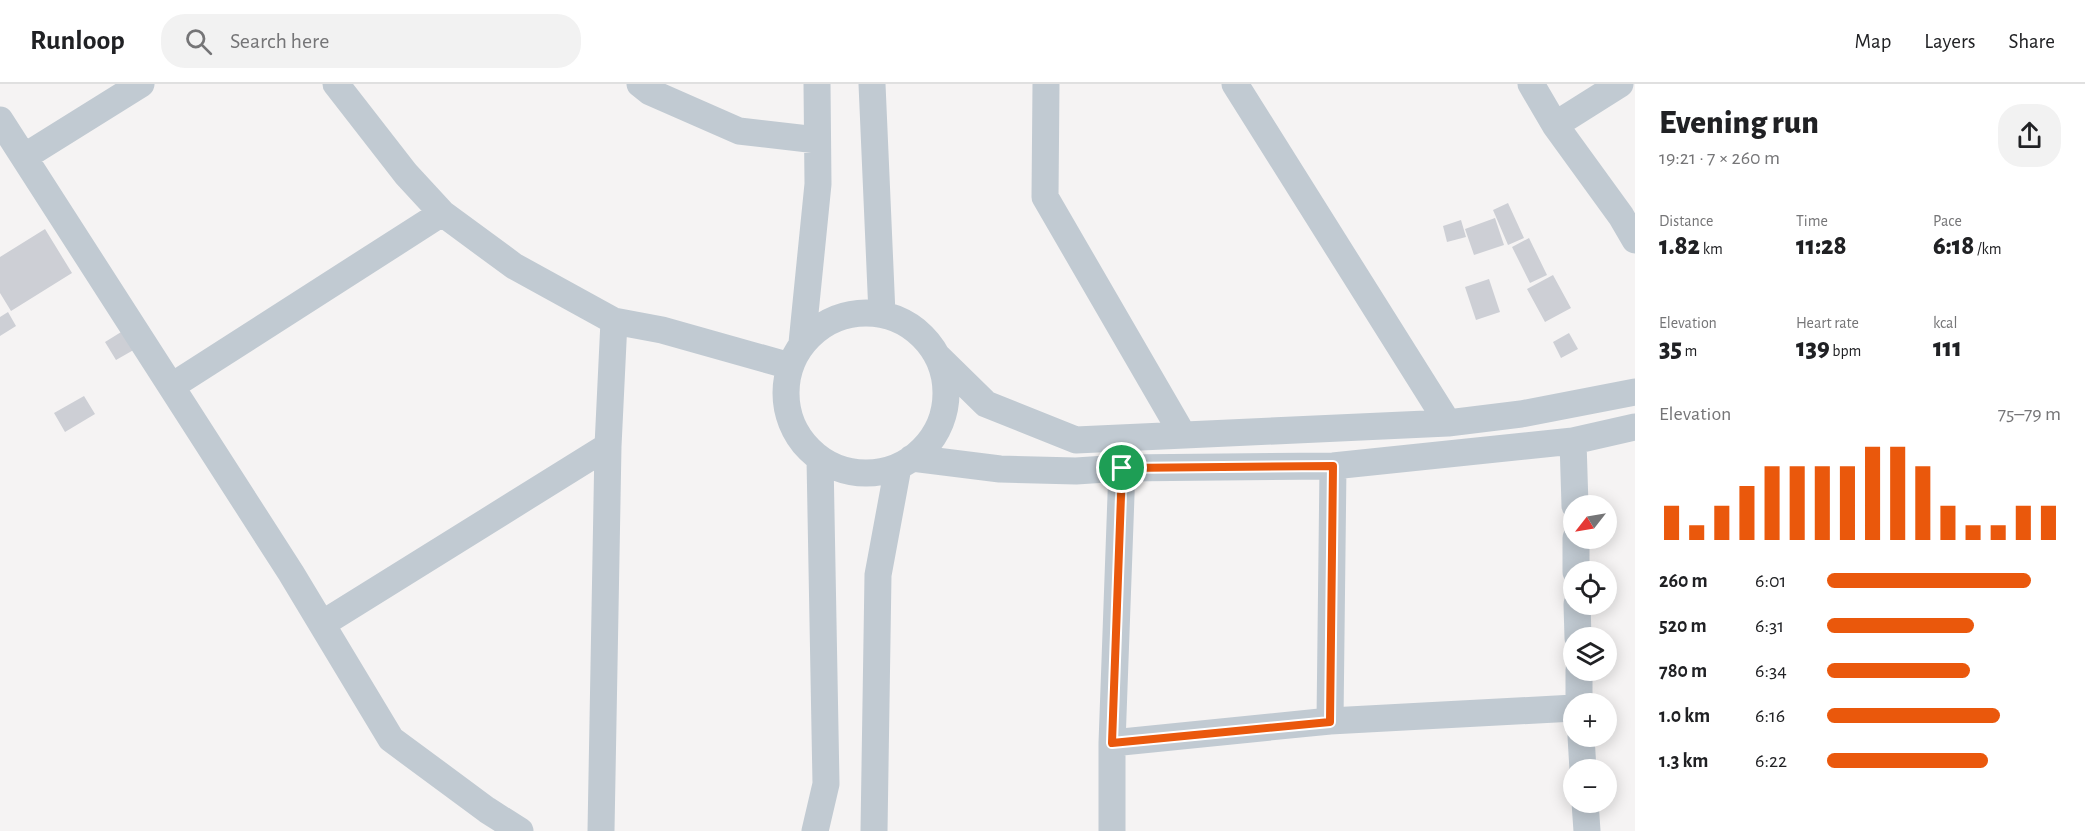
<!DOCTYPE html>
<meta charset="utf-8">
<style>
:root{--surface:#fff;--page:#f2f2f2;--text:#202124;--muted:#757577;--line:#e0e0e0;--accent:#ea580c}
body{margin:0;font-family:"Alegreya Sans",sans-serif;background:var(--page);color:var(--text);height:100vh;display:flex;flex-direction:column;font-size:22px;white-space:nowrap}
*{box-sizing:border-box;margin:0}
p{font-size:20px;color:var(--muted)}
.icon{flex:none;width:33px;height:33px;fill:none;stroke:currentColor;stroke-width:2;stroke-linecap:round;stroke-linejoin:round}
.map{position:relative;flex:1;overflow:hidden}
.panel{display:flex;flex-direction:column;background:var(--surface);width:450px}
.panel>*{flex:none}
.needle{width:39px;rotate:239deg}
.tools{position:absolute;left:1563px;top:411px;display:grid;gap:12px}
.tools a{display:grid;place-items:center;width:54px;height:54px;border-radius:50%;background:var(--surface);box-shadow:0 3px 15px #0003;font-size:30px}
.pin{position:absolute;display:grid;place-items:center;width:51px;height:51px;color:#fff;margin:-26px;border:3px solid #fff;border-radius:50%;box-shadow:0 2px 6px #0007}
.round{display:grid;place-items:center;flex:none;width:63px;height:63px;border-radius:24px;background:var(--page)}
.head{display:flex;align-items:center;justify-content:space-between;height:102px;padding:0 24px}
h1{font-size:33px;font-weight:800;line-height:45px}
.metrics{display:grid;grid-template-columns:repeat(3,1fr);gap:9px;height:102px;padding:6px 24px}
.metrics div{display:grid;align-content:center}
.metrics b{font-size:26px;font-weight:800}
.metrics small{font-size:16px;font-weight:400}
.metrics p{font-size:16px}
.chart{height:168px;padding:12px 24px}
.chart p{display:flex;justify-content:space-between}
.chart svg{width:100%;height:108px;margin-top:6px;stroke:var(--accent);stroke-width:6}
ul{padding:0 24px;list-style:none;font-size:20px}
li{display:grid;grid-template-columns:96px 72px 1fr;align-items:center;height:45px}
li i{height:15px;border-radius:8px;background:var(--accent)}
header{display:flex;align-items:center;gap:36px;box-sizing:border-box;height:84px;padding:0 30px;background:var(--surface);border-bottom:2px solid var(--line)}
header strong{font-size:28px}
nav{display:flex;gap:33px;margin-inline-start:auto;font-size:21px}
.search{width:420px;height:54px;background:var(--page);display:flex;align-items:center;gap:15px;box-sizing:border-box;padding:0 21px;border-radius:24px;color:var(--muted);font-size:22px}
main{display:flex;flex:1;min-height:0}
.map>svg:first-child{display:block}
</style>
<header>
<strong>Runloop</strong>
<div class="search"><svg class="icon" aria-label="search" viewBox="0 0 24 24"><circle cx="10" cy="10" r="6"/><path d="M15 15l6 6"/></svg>Search here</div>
<nav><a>Map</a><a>Layers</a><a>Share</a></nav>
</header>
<main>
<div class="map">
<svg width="1635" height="747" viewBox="0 0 1635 747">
<rect width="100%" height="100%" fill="#f5f3f3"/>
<path fill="#cdcfd5" d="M1508,119L1524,154L1508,161L1493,126Z
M1495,134L1504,161L1474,171L1465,145Z
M1461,136L1466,153L1447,158L1443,142Z
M45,145L72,189L11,227L0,209V173Z
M1529,154L1547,191L1530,199L1512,163Z
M1553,191L1571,224L1545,238L1527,205Z
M1489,195L1500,228L1476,236L1465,203Z
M8,228L16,242L0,252V233Z
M126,245L137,264L116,276L105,258Z
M1569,249L1578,265L1561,274L1553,258Z
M84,312L95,330L65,348L54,329Z"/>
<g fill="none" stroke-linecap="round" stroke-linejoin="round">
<path stroke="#c1cad2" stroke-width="27" d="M336,0L406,90L442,129L514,182L614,237
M640,0L650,8L739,47L817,56
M872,0L882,230
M1046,0L1045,113L1183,351
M1235,0L1448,339
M1531,0L1555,41L1621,132L1635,156
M0,36L291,489L391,655L487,726L520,747
M1555,41L1620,0
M24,73L141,0
M786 309a80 80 0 1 1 160 0a80 80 0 1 1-160 0Z
M802,259L818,100L817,0
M937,272L986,320L1076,356L1448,339L1521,330L1635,308
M172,302L442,129
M1573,357L1575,422
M912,374L1000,385L1076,387L1122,384L1333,382L1573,357L1635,343
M1122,384L1112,659L1330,637L1574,624
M1576,454V488
M1577,520L1578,554
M322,540L608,362
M1579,586V620
M1330,637L1333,382
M1581,652L1583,686
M1112,659V747
M1585,718L1587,747
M601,747L608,362L614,237L662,246L790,282
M815,747L826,700L820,375
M874,747L878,491L898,383"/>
</g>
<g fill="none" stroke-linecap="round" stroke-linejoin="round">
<defs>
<path id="route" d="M1333,382L1330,638L1112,659L1122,384Z"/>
</defs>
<use href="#route" stroke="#fff" stroke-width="12"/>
<use href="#route" stroke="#ea580c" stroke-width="8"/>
</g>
</svg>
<div class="tools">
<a><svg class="needle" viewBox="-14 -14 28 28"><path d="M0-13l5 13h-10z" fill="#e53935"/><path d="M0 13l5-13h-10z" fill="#757577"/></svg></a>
<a><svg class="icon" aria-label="locate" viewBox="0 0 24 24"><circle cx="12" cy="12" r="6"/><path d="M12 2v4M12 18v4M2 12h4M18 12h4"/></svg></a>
<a><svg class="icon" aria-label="layers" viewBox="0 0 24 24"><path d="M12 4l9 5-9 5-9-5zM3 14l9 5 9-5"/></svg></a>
<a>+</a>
<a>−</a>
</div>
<div class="pin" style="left:1122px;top:384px;background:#1e9e55"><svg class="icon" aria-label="arrive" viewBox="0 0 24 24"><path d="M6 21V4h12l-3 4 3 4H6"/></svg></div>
</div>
<section class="panel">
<div class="head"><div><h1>Evening run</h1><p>19:21 · 7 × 260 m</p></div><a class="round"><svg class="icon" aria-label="share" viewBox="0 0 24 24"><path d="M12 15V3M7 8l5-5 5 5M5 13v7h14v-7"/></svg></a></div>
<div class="metrics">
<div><p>Distance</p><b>1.82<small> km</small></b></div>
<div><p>Time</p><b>11:28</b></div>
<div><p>Pace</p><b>6:18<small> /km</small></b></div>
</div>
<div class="metrics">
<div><p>Elevation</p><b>35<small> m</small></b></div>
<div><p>Heart rate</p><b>139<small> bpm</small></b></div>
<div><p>kcal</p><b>111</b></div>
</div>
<div class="chart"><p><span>Elevation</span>75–79 m</p>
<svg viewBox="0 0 160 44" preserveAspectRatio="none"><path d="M5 44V30M15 44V38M25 44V30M35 44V22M45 44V14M55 44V14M65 44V14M75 44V14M85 44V6M95 44V6M105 44V14M115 44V30M125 44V38M135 44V38M145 44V30M155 44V30"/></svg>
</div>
<ul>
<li><b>260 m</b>6:01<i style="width:87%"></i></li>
<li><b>520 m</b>6:31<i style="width:63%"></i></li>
<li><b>780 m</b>6:34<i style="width:61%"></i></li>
<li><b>1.0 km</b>6:16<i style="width:74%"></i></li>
<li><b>1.3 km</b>6:22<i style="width:69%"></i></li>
</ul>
</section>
</main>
